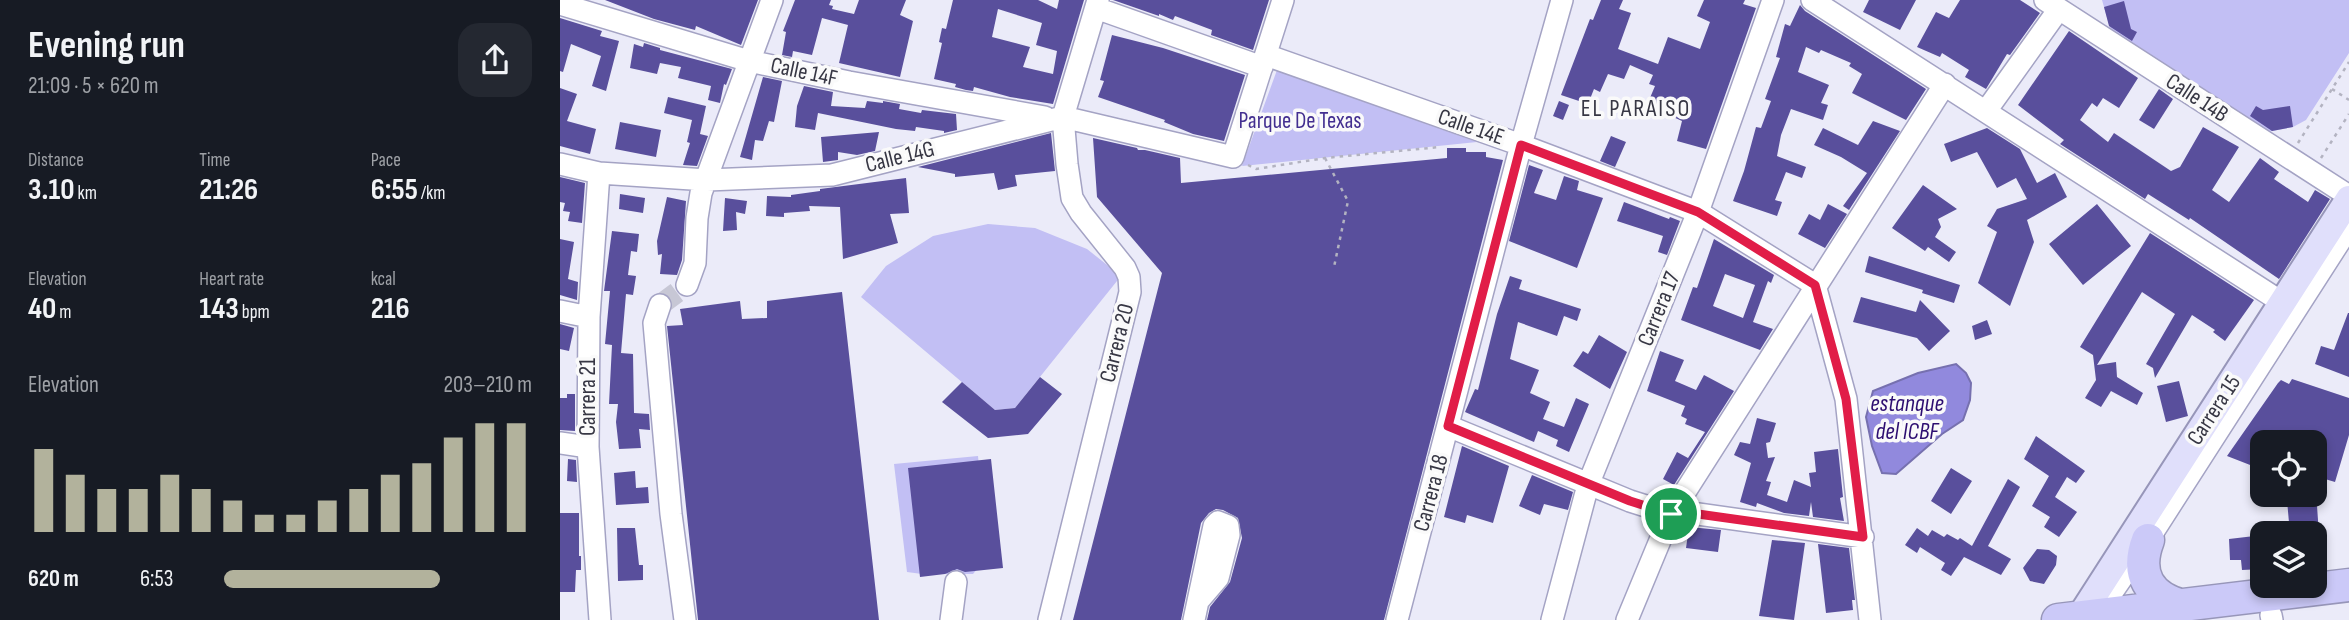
<!DOCTYPE html>
<meta charset="utf-8">
<style>
:root{--surface:#171b24;--page:#242831;--text:#f1f3f6;--muted:#9ea1a6;--accent:#b2b29c}
body{margin:0;font-family:"Sofia Sans Condensed",sans-serif;background:var(--page);color:var(--text);height:100vh;display:flex;flex-direction:column;font-size:26px;white-space:nowrap}
*{box-sizing:border-box;margin:0}
p{font-size:23px;color:var(--muted)}
.icon{flex:none;width:38px;height:38px;fill:none;stroke:currentColor;stroke-width:2;stroke-linecap:round;stroke-linejoin:round}
.map{position:relative;flex:1;overflow:hidden}
.details{display:flex;flex-direction:column;background:var(--surface);width:560px}
.details>*{flex:none}
.buttons{position:absolute;left:1690px;top:430px;display:grid;gap:14px}
.buttons a{display:grid;place-items:center;width:77px;height:77px;border-radius:14px;background:var(--surface);box-shadow:0 4px 10px #0003;font-size:35px}
.pin{position:absolute;display:grid;place-items:center;width:60px;height:60px;color:#fff;margin:-30px;border:4px solid #fff;border-radius:50%;box-shadow:0 2px 7px #0007}
.round{display:grid;place-items:center;flex:none;width:74px;height:74px;border-radius:21px;background:var(--page)}
.headline{display:flex;align-items:center;justify-content:space-between;height:119px;padding:0 28px}
h1{font-size:38px;font-weight:700;line-height:52px}
.metrics{display:grid;grid-template-columns:repeat(3,1fr);gap:10px;height:119px;padding:7px 28px}
.metrics div{display:grid;align-content:center}
.metrics b{font-size:30px;font-weight:700}
.metrics small{font-size:19px;font-weight:400}
.metrics p{font-size:19px}
.chart{height:196px;padding:14px 28px}
.chart p{display:flex;justify-content:space-between}
.chart svg{width:100%;height:126px;margin-top:7px;stroke:var(--accent);stroke-width:6}
ul{padding:0 28px;list-style:none;font-size:23px}
li{display:grid;grid-template-columns:112px 84px 1fr;align-items:center;height:52px}
li i{height:18px;border-radius:9px;background:var(--accent)}
main{display:flex;flex:1;min-height:0}
.map>svg:first-child{display:block}
</style>
<main>
<section class="details">
<div class="headline"><div><h1>Evening run</h1><p>21:09 · 5 × 620 m</p></div><a class="round"><svg class="icon" aria-label="share" viewBox="0 0 24 24"><path d="M12 15V3M7 8l5-5 5 5M5 13v7h14v-7"/></svg></a></div>
<div class="metrics">
<div><p>Distance</p><b>3.10<small> km</small></b></div>
<div><p>Time</p><b>21:26</b></div>
<div><p>Pace</p><b>6:55<small> /km</small></b></div>
</div>
<div class="metrics">
<div><p>Elevation</p><b>40<small> m</small></b></div>
<div><p>Heart rate</p><b>143<small> bpm</small></b></div>
<div><p>kcal</p><b>216</b></div>
</div>
<div class="chart"><p><span>Elevation</span>203–210 m</p>
<svg viewBox="0 0 160 44" preserveAspectRatio="none"><path d="M5 44V15M15 44V24M25 44V29M35 44V29M45 44V24M55 44V29M65 44V33M75 44V38M85 44V38M95 44V33M105 44V29M115 44V24M125 44V20M135 44V11M145 44V6M155 44V6"/></svg>
</div>
<ul>
<li><b>620 m</b>6:53<i style="width:70%"></i></li>
</ul>
</section>
<div class="map">
<svg width="1789" height="620" viewBox="0 0 1789 620">
<rect width="100%" height="100%" fill="#ebebf9"/>
<path fill="#c2bff4" d="M1542,0H1789V53L1746,120L1733,127L1702,133L1553,39Z
M717,70L917,142L682,166Z
M428,224L475,228L527,249L561,276L455,408L435,410L301,297L326,266L373,236Z
M418,456L428,556L413,574H362L347,572L334,464Z"/>
<path fill="#9189dd" stroke="#7670af" stroke-width="2" d="M1396,364L1406,373L1411,383L1410,400L1403,420L1382,434L1336,474L1322,473L1312,446L1306,417L1313,391L1358,373Z"/>
<path fill="#594f9c" fill-rule="evenodd" d="M45,0H198L181,45L136,26L135,30L94,19Z
M235,0H271L269,5L273,6L272,9L294,14L299,0H346L340,15L353,21L340,77L279,63L288,25L262,18L252,55L233,51L232,57L222,55L226,32L223,31Z
M393,0H478L497,9L499,0H524L493,104L450,97L414,87L413,91L406,90L395,87L396,84L374,79L382,43L379,42L382,28L386,29ZM438,9L482,23L476,45L497,51L493,74L463,67L470,47L432,37Z
M553,0H709L693,50L651,35L652,30L615,16L613,20L599,14V16Z
M1041,0H1063L1059,9L1071,13L1058,49L1098,64L1108,37L1140,49L1150,22L1137,16L1144,0H1185L1183,4L1196,8L1146,149L1117,141L1122,121L1087,105L1095,86L1089,84L1093,75L1070,65L1064,79L1048,74L1040,92L1034,89L1028,104L1001,95L1030,19L1033,20Z
M1309,0H1356L1340,30L1303,12Z
M1400,0H1460L1480,13L1450,55L1447,54L1426,89L1405,77L1409,70L1382,53L1380,57L1357,47L1376,12L1389,18Z
M1564,1L1571,29L1577,32L1572,41L1549,26L1544,7Z
M1240,5L1245,11L1366,89L1346,120L1292,93L1302,74L1289,66L1291,63L1261,50L1259,53L1246,47L1238,72L1269,85L1261,103L1268,105L1263,120L1231,109L1221,135L1217,156L1246,167L1242,178L1226,172L1215,200L1222,202L1217,216L1173,201L1184,171L1196,127L1201,128L1211,101L1205,99L1220,58L1216,57L1225,24L1230,26Z
M0,18L42,31L40,36L59,41L46,91L32,86L41,56L11,44L3,72L0,71Z
M1509,31L1578,78L1559,108L1543,98L1537,107L1532,103L1520,120L1548,142L1554,133L1611,171L1620,167L1643,127L1679,147L1652,190L1669,202L1700,158L1719,172L1714,179L1748,202L1755,190L1770,199L1719,279L1630,218L1629,220L1588,194L1585,199L1500,144L1504,140L1458,105Z
M552,35L603,48L685,75L664,141L633,134L604,122L605,120L538,97L544,81L540,80Z
M84,43L100,48V50L172,69L166,85L164,84L160,103L148,100L151,86L118,78L121,67L100,63L97,74L70,68L74,44L83,47Z
M203,77L222,81L214,122L209,121L203,141L195,140L192,160L180,157Z
M244,86L273,92L271,106L305,108L307,101L323,103V101L340,104L339,109L361,113L362,110L396,114L397,130L384,133V131L356,127L355,131L336,129L258,113L255,130L235,127L237,106Z
M0,88L17,94L7,121L36,129L30,154L0,146Z
M1599,89L1613,99L1594,129L1579,120Z
M108,97L146,106L140,134L148,136L137,166L123,165L130,143L127,142L132,120L104,113Z
M999,101L1009,105L1003,120L993,116Z
M1696,106L1703,110L1730,106L1733,127L1712,131L1690,116Z
M1313,121L1340,131L1289,210L1283,206L1307,173L1281,157L1254,145L1263,128L1298,145Z
M60,122L101,130L96,157L55,149Z
M1427,128L1460,149L1477,183L1495,173L1507,197L1467,220L1474,242L1450,306L1418,283L1437,232L1427,226L1437,209L1467,199L1456,178L1437,188L1417,152L1391,162L1384,144Z
M319,132L315,151L297,155L278,152V160L263,162L261,137Z
M491,133L495,171L455,175L457,186L438,190L434,173L395,177V174L358,167Z
M1051,136L1066,142L1055,167L1040,161Z
M533,138L577,148L578,150H585L620,158L621,183L887,158V148H906V152H926V157L943,160L824,620H647L650,607L670,582L682,538L678,518L663,510L656,509L649,513L641,523L621,620H513L602,273L537,197Z
M969,165L983,170L974,193L996,200L1004,176L1019,181L1017,190L1043,198L1017,268L949,241Z
M0,177L25,183L22,223L8,221L10,212L3,211L5,203L0,202Z
M346,178L349,213L330,214L338,243L283,259L280,207L249,206L250,211L224,213V217L206,216L207,196L231,197V195L260,191V189Z
M1363,185L1397,209L1378,219L1381,227L1375,237L1396,252L1389,262L1368,247L1365,251L1332,228Z
M60,194L85,198L83,213L59,209Z
M107,197L126,201L122,260L117,275L100,274L102,254L98,255L97,241Z
M165,198L187,201L185,214L176,212L177,230L163,231Z
M1064,202L1109,219L1110,217L1120,221L1107,255L1098,252L1103,236L1057,221Z
M1268,204L1287,214L1265,248L1238,234L1249,214L1260,220Z
M1537,204L1571,246L1523,285L1489,244Z
M52,231L79,234L77,252L71,251L68,275L76,276L73,295L66,294L61,353L73,354L74,413L89,414L90,430L79,429L81,448L59,449L56,422L58,404H49L52,345L45,344L50,291H44Z
M1590,233L1694,300L1665,341L1653,332L1655,330L1632,315L1595,378L1593,368L1586,364L1615,314L1582,292L1537,365L1556,362L1557,377L1583,393L1577,405L1551,391L1541,407L1525,398L1536,380L1533,355L1520,347Z
M0,239L14,242L8,279L18,282L17,300L0,295Z
M1154,239L1214,275L1211,283L1208,281L1193,322L1213,329L1200,350L1121,320L1133,287L1137,288ZM1165,274L1195,285L1183,318L1153,306Z
M1309,256L1400,285L1394,303L1362,293L1363,290L1305,272Z
M950,276L962,280L959,289L1021,309L1017,321L1004,316L997,336L958,322L950,359L979,370L970,393L990,402L983,419L1004,427L1016,398L1029,404L1009,452L996,446L998,440L978,431L974,442L905,412L915,389L918,390L937,314Z
M282,292L319,620H138L107,326L123,325L120,309L180,301L182,319L207,318V301Z
M1301,297L1356,312L1360,300L1390,331L1369,351L1357,338L1293,322Z
M1788,313H1789V377L1755,364L1761,346L1774,350Z
M1427,320L1432,334L1415,340L1412,326Z
M0,324L14,328L9,351L0,349Z
M1039,335L1067,352L1050,389L1013,366L1023,351L1028,354Z
M1100,351L1124,360L1115,381L1136,390L1144,375L1174,391L1114,485L1103,479L1117,452L1128,458L1145,432L1125,424L1127,419L1121,416L1125,406L1087,391Z
M480,377L502,394L468,434L428,438L382,402L402,382L435,410L455,408Z
M1732,379L1789,398V435L1775,482L1765,479L1757,506L1759,534H1730L1727,500L1755,499V443H1703V470L1667,456L1718,383L1721,380L1729,384Z
M1619,381L1628,416L1606,422L1597,386Z
M7,394H15V431L0,430V398H7Z
M1197,418L1216,423L1210,442L1206,443L1208,458L1215,457L1206,481L1211,482L1207,495L1227,502L1234,480L1251,487L1249,473L1256,472L1254,452L1278,449L1283,497L1280,498L1284,521L1253,517L1251,502L1249,516L1224,513L1197,503L1196,507L1180,502L1191,463L1174,455L1180,442L1190,444Z
M1476,436L1525,471L1516,483L1507,477L1495,497L1517,512L1499,537L1484,527L1490,517L1472,506L1489,476L1464,459Z
M902,446L949,466L933,523L907,515L905,523L884,517Z
M8,459L16,460L17,482L7,481Z
M431,459L443,568L405,572L397,569L385,574L360,577L348,468Z
M1391,468L1412,481L1391,514L1371,501Z
M75,471L76,488L88,487L89,503L56,505L54,473Z
M972,475L1013,492L1008,510L984,504L980,515L959,506Z
M1448,479L1460,487L1428,546L1451,559L1441,575L1404,557L1391,576L1381,570L1385,563L1360,547L1357,553L1345,545L1357,528L1368,536L1372,530L1384,537L1387,534L1398,540L1400,538L1412,546Z
M0,513H19V556H21V570H16L15,592H0Z
M1129,527L1161,530L1158,552L1126,548Z
M57,528H75L79,565H83V580L58,581Z
M1703,535V569L1682,570L1681,560H1670L1669,539Z
M1212,540L1245,543L1234,620L1199,616Z
M1258,544L1289,548L1295,600H1292L1293,610L1266,613Z
M1477,549L1489,550L1497,556L1496,565L1484,584L1470,581L1463,568Z"/>
<g fill="none" stroke-linecap="round" stroke-linejoin="round">
<path stroke="#c7c7d5" stroke-width="21" stroke-dasharray="21 10" stroke-linecap="butt" d="M100,305L127,285"/>
<defs>
<path id="minor" d="M1252,0L1734,310
M1485,0L1789,196
M0,4L189,61L289,82L485,117
M536,8L702,67
M706,55L961,145L1138,212L1255,285L1286,399L1310,620
M1426,111L1499,9
M0,164L39,173L147,180L272,175L503,117L673,157L723,0
M39,173L29,317L28,447L40,620
M127,285L135,263L137,218L141,193L212,0
M100,305L94,323L111,514L125,620
M0,311L29,317
M888,426L1070,501L1111,514H1138L1303,537
M0,443L28,447
M1711,615L1712,620
M391,620L396,582
M489,620L570,292L569,277L565,268L521,213L512,198L507,164L503,117L538,0
M634,620L654,526L658,522L668,526L669,535L658,578L640,599
M837,620L961,145L1002,0
M992,620L1028,485L1138,212L1213,0
M1067,620L1111,514L1385,84
M1533,620L1588,540L1789,227"/>
<path id="major" d="M1518,620L1789,199"/>
<path id="highway" d="M1588,540C1575,574 1589,597 1623,606
M1498,620L1789,585"/>
</defs>
<use href="#minor" stroke="#a4a3c4" stroke-width="24"/>
<use href="#major" stroke="#9796b9" stroke-width="30"/>
<use href="#highway" stroke="#9796b9" stroke-width="35"/>
<path stroke="#b3b3c1" stroke-width="2.5" stroke-dasharray="3.5 5" stroke-linecap="butt" d="M1772,89L1789,100
M1738,143L1789,62
M765,158L788,201L774,267
M1761,158L1789,114
M688,165L696,169L765,158L880,147"/>
<use href="#minor" stroke="#fff" stroke-width="21"/>
<use href="#major" stroke="#e0dffb" stroke-width="26"/>
<use href="#highway" stroke="#cbc9f8" stroke-width="32"/>
</g>
<g fill="none" stroke-linecap="round" stroke-linejoin="round">
<defs>
<path id="route" d="M961,145L1138,212L1255,285L1286,399L1303,537L1138,514H1111L1070,501L888,426Z"/>
</defs>
<use href="#route" stroke="#fff" stroke-width="14"/>
<use href="#route" stroke="#e11d48" stroke-width="9"/>
</g>
<g text-anchor="middle" dominant-baseline="central" stroke-width="7" stroke-linejoin="round" paint-order="stroke">
<g font-size="23" fill="#373744" stroke="#fafafa">
<text transform="translate(244 72) rotate(12)">Calle 14F</text>
<text transform="translate(1637 98) rotate(33)">Calle 14B</text>
<text transform="translate(911 127) rotate(19)">Calle 14E</text>
<text transform="translate(340 157) rotate(-14)">Calle 14G</text>
<text transform="translate(1099 309) rotate(-68)">Carrera 17</text>
<text transform="translate(557 343) rotate(-76)">Carrera 20</text>
<text transform="translate(28 397) rotate(-90)">Carrera 21</text>
<text transform="translate(1654 410) rotate(-57)">Carrera 15</text>
<text transform="translate(871 493) rotate(-75)">Carrera 18</text>
</g>
<g font-size="23" fill="#432f90" stroke="#fafafa">
<text x="740" y="121">Parque De Texas</text>
</g>
<g font-size="24" letter-spacing="2" fill="#373744" stroke="#fafafa">
<text x="1076" y="108">EL PARAISO</text>
</g>
<g font-size="24" font-style="italic" fill="#2d0e71" stroke="#fafafa">
<text x="1347" y="403">estanque<tspan x="1347" dy="28">del ICBF</tspan></text>
</g>
</g>
</svg>
<div class="buttons">
<a><svg class="icon" aria-label="locate" viewBox="0 0 24 24"><circle cx="12" cy="12" r="6"/><path d="M12 2v4M12 18v4M2 12h4M18 12h4"/></svg></a>
<a><svg class="icon" aria-label="layers" viewBox="0 0 24 24"><path d="M12 4l9 5-9 5-9-5zM3 14l9 5 9-5"/></svg></a>
</div>
<div class="pin" style="left:1111px;top:514px;background:#1e9e55"><svg class="icon" aria-label="arrive" viewBox="0 0 24 24"><path d="M6 21V4h12l-3 4 3 4H6"/></svg></div>
</div>
</main>
